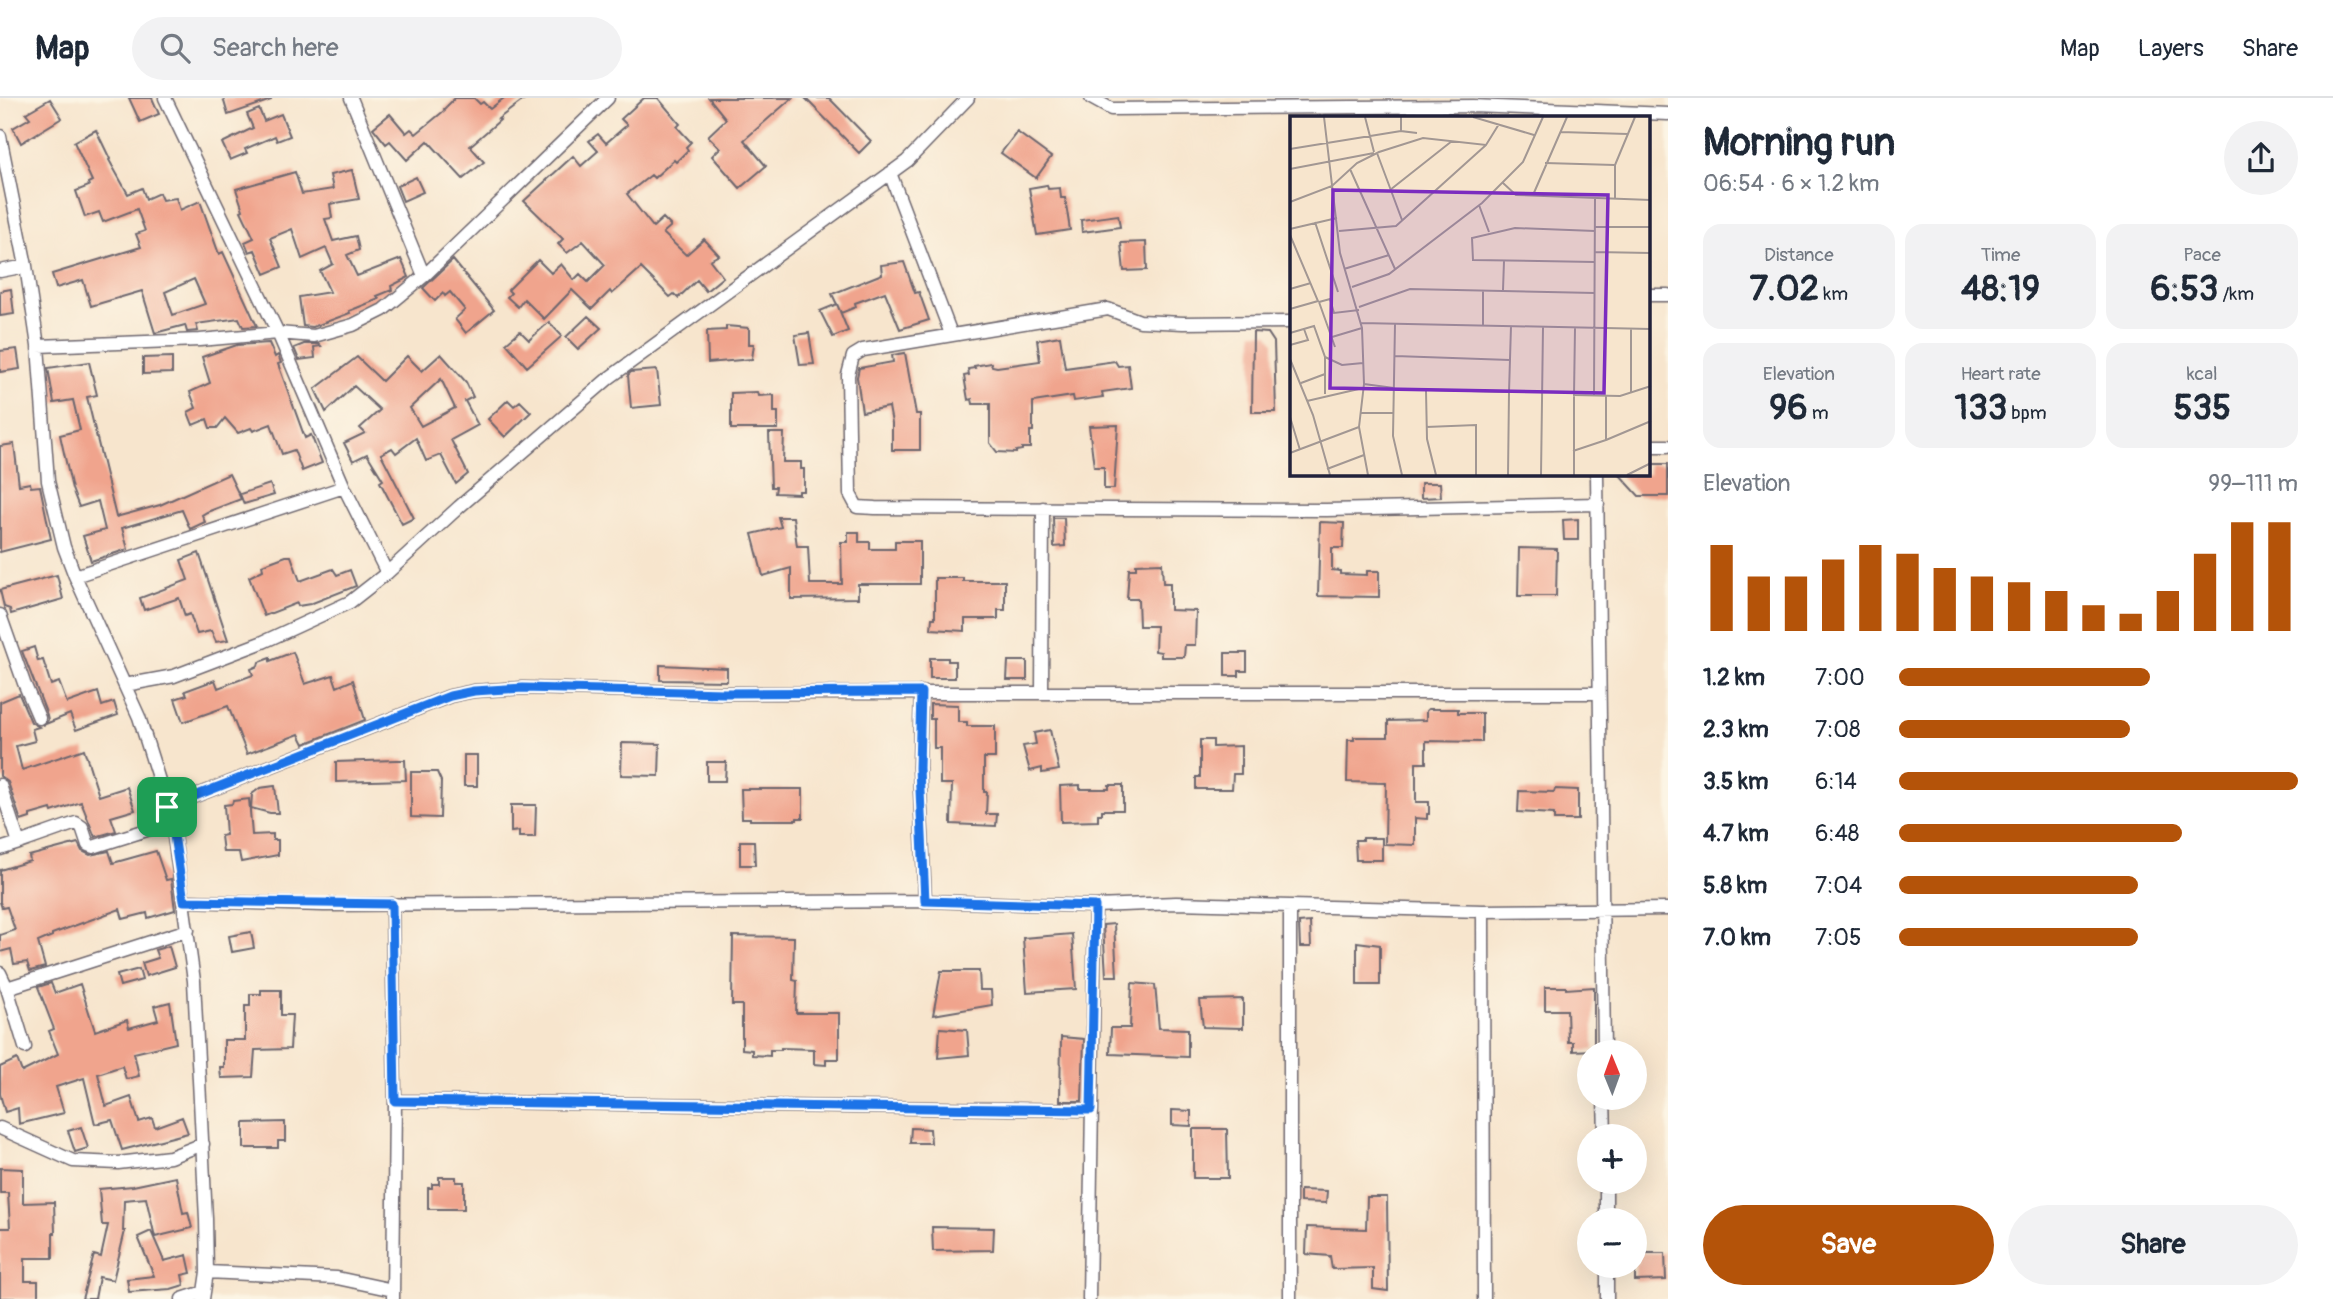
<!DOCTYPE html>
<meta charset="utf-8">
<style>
:root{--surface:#fff;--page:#f2f2f3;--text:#1f2937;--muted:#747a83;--line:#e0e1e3;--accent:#b45309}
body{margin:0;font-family:Pangolin,sans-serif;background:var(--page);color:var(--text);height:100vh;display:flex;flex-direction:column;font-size:26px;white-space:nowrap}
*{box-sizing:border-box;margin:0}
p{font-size:23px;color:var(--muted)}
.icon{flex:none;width:38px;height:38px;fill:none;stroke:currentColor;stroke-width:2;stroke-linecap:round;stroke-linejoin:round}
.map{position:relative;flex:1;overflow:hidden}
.side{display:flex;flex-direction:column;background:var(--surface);width:665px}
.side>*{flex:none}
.needle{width:46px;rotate:359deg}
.tools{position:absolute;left:1577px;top:942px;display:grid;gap:14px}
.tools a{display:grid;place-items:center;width:70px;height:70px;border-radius:50%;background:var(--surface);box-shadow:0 7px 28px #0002;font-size:35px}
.pin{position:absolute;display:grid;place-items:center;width:60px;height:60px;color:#fff;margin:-30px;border-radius:14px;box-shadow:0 4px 10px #0006}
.round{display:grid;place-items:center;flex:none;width:74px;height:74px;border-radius:37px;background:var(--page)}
.overview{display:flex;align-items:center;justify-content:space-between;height:119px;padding:0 35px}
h1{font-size:38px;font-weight:700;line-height:52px}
.stats{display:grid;grid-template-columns:repeat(3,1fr);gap:10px;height:119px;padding:7px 35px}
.stats div{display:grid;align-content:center;border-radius:18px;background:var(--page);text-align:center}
.stats b{font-size:35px;font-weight:700}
.stats small{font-size:19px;font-weight:400}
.stats p{font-size:19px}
.chart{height:196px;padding:14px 35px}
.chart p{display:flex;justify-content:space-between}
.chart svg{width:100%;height:126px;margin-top:7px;stroke:var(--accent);stroke-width:6}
.action{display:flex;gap:14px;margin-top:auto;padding:14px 35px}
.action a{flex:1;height:80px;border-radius:42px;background:var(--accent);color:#fff;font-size:28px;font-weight:700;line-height:80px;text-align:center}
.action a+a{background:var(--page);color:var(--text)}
ul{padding:0 35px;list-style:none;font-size:23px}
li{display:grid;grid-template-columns:112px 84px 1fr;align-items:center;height:52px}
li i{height:18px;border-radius:9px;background:var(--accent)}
header{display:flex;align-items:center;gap:42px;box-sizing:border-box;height:98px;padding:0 35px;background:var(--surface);border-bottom:2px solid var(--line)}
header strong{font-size:33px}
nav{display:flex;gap:38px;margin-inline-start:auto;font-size:24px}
.search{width:490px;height:63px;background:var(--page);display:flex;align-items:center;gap:18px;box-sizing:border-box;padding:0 24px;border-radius:38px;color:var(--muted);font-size:26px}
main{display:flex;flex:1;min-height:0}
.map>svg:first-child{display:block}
</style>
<header>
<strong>Map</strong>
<div class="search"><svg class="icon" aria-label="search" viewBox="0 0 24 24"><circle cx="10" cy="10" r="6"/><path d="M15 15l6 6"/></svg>Search here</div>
<nav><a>Map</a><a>Layers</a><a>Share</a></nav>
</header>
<main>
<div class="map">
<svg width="1668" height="1201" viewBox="0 0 1668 1201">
<rect width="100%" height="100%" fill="#fcf5e5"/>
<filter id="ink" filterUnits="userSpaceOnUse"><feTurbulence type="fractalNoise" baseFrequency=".0143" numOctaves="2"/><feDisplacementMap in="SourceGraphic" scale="14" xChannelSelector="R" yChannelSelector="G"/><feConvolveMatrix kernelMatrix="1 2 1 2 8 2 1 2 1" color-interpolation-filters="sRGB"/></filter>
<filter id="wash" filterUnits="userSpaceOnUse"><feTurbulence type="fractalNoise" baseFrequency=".00686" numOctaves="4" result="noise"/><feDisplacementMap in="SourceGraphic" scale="28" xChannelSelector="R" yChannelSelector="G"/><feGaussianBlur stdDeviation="1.57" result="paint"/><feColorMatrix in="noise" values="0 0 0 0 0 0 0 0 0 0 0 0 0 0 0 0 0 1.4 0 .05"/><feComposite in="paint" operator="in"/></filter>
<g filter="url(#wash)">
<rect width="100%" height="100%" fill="#f7e5cd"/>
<g id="blocks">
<path fill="#f0a48d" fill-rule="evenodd" d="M129,0H152L159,16L140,24Z
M223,0H271V2L228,17Z
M455,0H474L480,6L483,4L490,11L504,0H526L498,21L500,22L470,48L484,64L463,81L428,43L407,62L390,43L386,46L373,30L390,16L406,35L411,31L416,36L445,12L444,11Z
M644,0H658L680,26L677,29L691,44L686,49L688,52L676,64L674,62L654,80L651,77L627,96L653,129L663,120L671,128L663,135L686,157L704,141L719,157L710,162L723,179L706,193L697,182L678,200L674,196L670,199L641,170L612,196L610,193L592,211L572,192L544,221L524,201L518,209L507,199L511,195L508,192L538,162L551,175L561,166L574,182L580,176L588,184L605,167L583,143L567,155L558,146L563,141L524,103L573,58L581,68L598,53L589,43L598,36L606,45L627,27L621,21Z
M709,0H792L744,42L766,68L740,90L712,58L720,50L708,38L726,21Z
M805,0H829L871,43L859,55Z
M50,1L62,20L21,45L13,30L30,20L26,15Z
M259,11L264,23L281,16L290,38L277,43L275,38L245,51L247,55L230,62L222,45L253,30L247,16Z
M96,32L110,61L109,62L128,96L142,90L146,101L159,95L162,102L176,100L180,112L200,103L219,156L223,154L257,228L243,229L239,220L196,226L198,233L187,234L185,227L155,235L142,193L91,208L83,182L56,190L52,176L141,149L136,136L145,133L137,111L103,124L99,114L85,119L76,93L89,88L88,85L92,83L74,44ZM194,181L205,206L173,217L165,194Z
M1017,34L1051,59L1036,80L1001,55Z
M352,72L359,101L330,106L332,120L325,121L333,143L356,138L359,152L347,157L357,178L401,161L409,179L391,188L392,192L377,198L379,201L349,213L350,215L313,229L303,228L299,199L330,194L320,173L333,166L326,150L302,161L292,131L270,140L282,169L265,176L255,152L249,154L245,144L254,140L241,113L243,112L236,91L295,74L302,96L333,91L330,77Z
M416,79L423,94L403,103L397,88Z
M1047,87L1048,91L1060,90L1061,100H1065L1070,132L1037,137L1029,90Z
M1118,117L1120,129L1082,134L1081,122Z
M1146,144L1147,172L1124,173L1121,145Z
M453,162L494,212L466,235L455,221L465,212L450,194L445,198L443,195L435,203L423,190Z
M904,164L915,195L919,194L929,222L900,231L885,194L855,205L856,209L841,215L832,196L882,176L881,167Z
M11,191L14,216L0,218V193Z
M837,206L848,233L833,239L820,213Z
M588,218L601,230L578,251L566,239Z
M549,224L562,238L527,269L506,245L520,233L529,242Z
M726,228L749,230V246H754L752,261L708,265L707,233L726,232Z
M1253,234L1268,235L1274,244L1276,314H1252Z
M809,235L814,266L800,267L795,237Z
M1060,238L1065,270L1115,263L1118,268L1128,267L1131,290L1102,294L1103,299L1074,303L1073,298L1033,304V333H1030V350H1022V352L1016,353V355L997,354L990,345V306H973L972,301L968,302L964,278L969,277L968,271L975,270L974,268L991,265L992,268L997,269L1040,263L1037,242Z
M269,245L275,259L278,257L281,265L278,266L305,340L311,337L322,365L302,373L294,352L282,356L271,326L253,333L251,330L238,335L225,320L217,330H210L207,321L193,327L188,314L196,310L190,294L210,285L202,259L237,247Z
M304,246H319L321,248L314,249L315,260L299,262L294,250Z
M17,251L20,271L0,274V253Z
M905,255L916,316H920V352H892V325L889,309L862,314L857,279L859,270L893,264L892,257Z
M441,256L466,284L473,299L465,303L478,327L451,342L468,376L456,386L441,357L426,363L416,340L396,355L392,350L381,356L414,420L402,426L380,384L383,382L367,356L353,363L344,345L365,335L360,330L380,312L354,288L326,314L315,291L357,259L382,283L407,258L422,273ZM441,281L455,310L421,328L410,310Z
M172,259V275L143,276V260Z
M89,264L97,297L87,299L116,419L160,407L229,376L241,401L207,414L202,417L205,424L190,431L182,412L122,430L128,451L91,463L83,438L105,432L98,403L79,409L72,391L60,337L80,332L73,302L54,305L48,270Z
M657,272L661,307L631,310L628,277L631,274Z
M757,294L758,298L774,297V314H778V331H731V295Z
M508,302L514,308L520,303L531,314L505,339L488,321Z
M1118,327L1114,391H1104V369H1094L1089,328Z
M769,335H784L783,364H801V371H804V393H799V396L775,395L776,389H771Z
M14,346L19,387L30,385L31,389L40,388L51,441L0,454V348Z
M1649,366H1668V398H1639L1619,376H1649Z
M1421,385H1440L1441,399L1421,400Z
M270,386L274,397L244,406L240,396Z
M778,419H793L797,448H808L810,486H842L841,444H848V434H859V444H870V451H895V443H920V486H858V500L791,501V470L763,478L752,436L781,429Z
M1053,420H1064L1065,448L1054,449Z
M1578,421V442H1564L1563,422Z
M1320,424L1344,425L1343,450H1332V472L1340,473V476L1367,477V473H1379V499L1318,498Z
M1519,450L1557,451L1556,498H1518Z
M199,455L228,542L216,544L211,533L197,536L190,516L185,518L179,500L144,512L140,500L188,482L181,462Z
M286,458H291L300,483L333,471L337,477L350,472L356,488L310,506L298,508L297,505L264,518L249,479L263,472L262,467Z
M1162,465L1163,485H1170V512L1196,513L1195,547H1185L1184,559H1161V554L1155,553L1156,528H1139L1138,501H1127L1129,471H1136V466Z
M57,477L63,501L11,516L10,511L4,509L0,492Z
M935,480H963V483H1005V512H998V521H965V533L931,531L932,520H935Z
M34,549L38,563L43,562L51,587L59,584L67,605L98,594L102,608L114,604L118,617L76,632L70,616L43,627L48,622L47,617L22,553Z
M293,554L305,586L333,577L337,589L353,582L365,622L304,646L299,636L247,656L228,608L183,624L175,601L187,597L185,593L215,582L218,590L253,577L251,571L258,568L259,564L270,560V563Z
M1225,555H1247V573H1239V578H1225Z
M930,560H948V563H955V580H930Z
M1008,563H1027V582H1007Z
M660,567L727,570V583L660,582Z
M19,596L31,624L39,629L32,631L35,643L16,648L22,672L84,651L99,698L127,689L135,712L111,719L116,733L95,739L81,704L52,714L51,711L30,717V720L21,723L8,684L0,678V604Z
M930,606L958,607V624H967V628H995V660H984V694H987L986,716H997L996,728L951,726L952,686H940V650H934V621H930Z
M1428,611H1458V615H1482V644L1426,643V665H1416V704H1429V716H1427V721L1415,720V747L1385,746L1386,685L1347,684L1348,642H1354V639H1388V623L1426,622V613Z
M1050,632L1059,672L1042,675V670L1030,673L1023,648L1036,646L1034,635Z
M1200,642H1213V649L1241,648V676H1233L1232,691H1196V679H1200Z
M622,645L660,646L659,678L621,677Z
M464,657H477V688H464Z
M396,662H405L406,682L336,684V664Z
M707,664H726L725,683H707Z
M411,674H437L441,683L440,720L411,719Z
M1080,687V691H1109V687H1123V712H1102V716H1098V723L1061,724L1060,688Z
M275,688L278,715H270L251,710L252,696L260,690Z
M741,691H803V720H797V722H750V720H742Z
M1555,691L1578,692V722H1554V716L1518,714L1519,693L1554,694Z
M249,701L252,737L273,736V742H278V757L241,764L239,754H223L221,738L226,737L224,707L232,706L233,703Z
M511,707H536L535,739H519V733L511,734Z
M1363,740H1382V762H1356L1355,742H1363Z
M740,743H754L755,767H740Z
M78,745L82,753L90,757L109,753L113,765L156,753L166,782L171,781L175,812L148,820L147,815L123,821L120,811L52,836V838L38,844L45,869L30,873L27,864L14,866L11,851L0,854V837L15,832L7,809L2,810L0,804V772L30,763L29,758Z
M1310,824L1311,849H1300L1299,825Z
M1114,826L1117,878H1106L1103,827Z
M251,834L254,850L232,854L229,838Z
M1072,836L1076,891L1027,894L1023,840Z
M733,838L794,839L793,882L797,883L796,915H839V961H826V967L814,966V951L781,950V952H770V958L752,957V952L742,951V907H732Z
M1357,844L1380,847V887H1357Z
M169,848L175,869L146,878L142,865L158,860L155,852Z
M139,871L142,882L120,888L117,877Z
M941,873H979L980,892H991L992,907L933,917Z
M51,885L55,895L80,886L95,933L127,922L129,930L158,922L154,908L170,904L176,945L134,955L139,978L126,981L122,968L98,976L106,1008L131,999L139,1024L152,1020L155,1029L182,1019L188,1035L122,1052L112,1022L95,1026L84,980L56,989L64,1015L19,1026L18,1010L5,1014L0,996V969L17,961L22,974L58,956L49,933L54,931L38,889Z
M1132,885L1155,887L1159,930L1188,931V959L1110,956L1111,930H1130Z
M1545,889H1566V891L1594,889V952L1573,953V944H1568L1567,912H1545Z
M261,892H281V917H292L290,951L255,952L253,979L221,980L220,969H224V942H245V908H250V896H261Z
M1243,901V930L1203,929L1200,902Z
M940,930L967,932L969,957L938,960Z
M1061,939L1084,941L1082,1003H1060Z
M1172,1012L1191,1013V1028L1172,1027Z
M285,1024V1043H278V1050H244V1025Z
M81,1029L88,1050L75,1054L68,1033Z
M911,1030L930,1031L931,1045H910Z
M1193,1031H1227L1228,1080H1193Z
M0,1070L23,1071V1105L54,1104L55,1135H53V1160H25V1183H38V1201L0,1200V1130H10L8,1095H0Z
M176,1079L183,1115L188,1114L192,1130L155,1139L146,1100L124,1102L123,1133H125L113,1182L99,1179L95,1201H82L94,1157L101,1159L108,1127H102L99,1091L133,1088Z
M439,1079H456V1084H464V1111H428V1090H432V1086H439Z
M1300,1092L1327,1093L1326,1105L1300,1104Z
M1367,1099H1387L1388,1193L1373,1191V1170L1332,1171L1330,1158L1306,1156L1307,1129L1366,1131Z
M932,1129L994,1130L993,1152L933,1153Z
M151,1133L164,1163L187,1157L191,1175L182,1177L184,1187L171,1191L129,1194L127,1181L154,1178L138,1139Z
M1638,1155H1665L1666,1182L1635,1183V1165H1638Z"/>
</g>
</g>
<g filter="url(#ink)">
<use href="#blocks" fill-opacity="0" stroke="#6d666e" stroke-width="2"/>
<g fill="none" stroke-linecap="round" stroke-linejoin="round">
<defs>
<path id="street" d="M165,0L278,235L344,389L387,475
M351,0L424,178
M1091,0L1111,11L1473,8L1668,16
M0,38L26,168L38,248L48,383L64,449L75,478L139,619L172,724L194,883L206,1121L207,1174L203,1201
M890,75L951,236
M0,173L26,168
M1649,197H1668
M1292,224L1183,225L1140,223L1108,211L863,252L853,258L848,277L850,396L857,409L875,410L1326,412L1598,406
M38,248L200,242L278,235L314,238L353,227L383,212L424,178L608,0
M1649,348H1668
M1597,376L1604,954
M75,478L344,389
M0,517L24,585L39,620
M125,587L174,578L263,544L350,504L387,475L459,409L609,280L907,63L968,0
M921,594L919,669L925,803
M1042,595L1043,410
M0,687L19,745L76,725L82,729L88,747L93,749L172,724
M167,709L450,598L474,593L523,590L724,595H1599
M0,751L19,745
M184,803L324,807L925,803L1095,808L1176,805L1483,813L1668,811
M392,806L395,1003L393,1201
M1290,808V1201
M1483,813L1484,1201
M0,875L7,890L25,949
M7,890L188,832
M1604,999L1605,1038
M395,1003L1091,1012
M0,1030L73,1063L118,1065L170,1059L203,1046
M1606,1083V1122
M1607,1167V1201
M207,1174L337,1180L393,1192
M182,1201L204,1194
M1089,1201L1095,808"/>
</defs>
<use href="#street" stroke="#6d666e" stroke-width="15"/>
<use href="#street" stroke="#fff" stroke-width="12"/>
</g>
</g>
<g fill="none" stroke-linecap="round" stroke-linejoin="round" filter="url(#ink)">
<defs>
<path id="route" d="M523,590L724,595L921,594L919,670L925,803L1095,808L1091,1012L395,1003L392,806L184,803L172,724L167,709L450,598L474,593Z"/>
</defs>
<use href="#route" stroke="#fff" stroke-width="14"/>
<use href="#route" stroke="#1a73e8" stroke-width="9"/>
</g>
<g transform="translate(1290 18)">
<rect width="360" height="360" fill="#f7e5cd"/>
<path fill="none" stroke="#a29793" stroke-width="2" d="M34,1L50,137L72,212L74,268L69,311L78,359M75,1L84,36M111,1V15L127,17M183,1L244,19M270,16L338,18M0,33L111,15M87,37L112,104M255,47L325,49M0,53L84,37M60,53L105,153M213,67L226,79L361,84M100,74L162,25M243,79L277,1M325,82V49L345,1M0,86L42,70L67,47L89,36L133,22L196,29L209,8M189,89L199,116M25,106L48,176M305,111H361M0,113L47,102M49,115L106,110L196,29M0,119L28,185L0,193M305,136L361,137M305,146L183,144L182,122L225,112L305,115M54,153L99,139M62,171L99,158L192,87L233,46L253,1M0,173L21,167M213,174L214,145M193,175V209M29,186L40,183L44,197L69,194M29,186L45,231M69,191L120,173L305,177M71,207L361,213M105,208L103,320L112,359M285,212L284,279L330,280L361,270M0,217L24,210L35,241V278M42,221L72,212M0,229L18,224L14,213M105,240L220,244M35,241L52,249L73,247M0,243L23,299L40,359M11,267L35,258M74,268L104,272M104,273L219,276L218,359M136,275L137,323L146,359M219,276L221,210M341,277V213M304,280L305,81M17,285L73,272M71,297H103M0,301L10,334M136,311L186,309V359M316,324L361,305M283,335L316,324V280M0,337L69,311M37,353L74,339M251,359L253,211M284,359V279M337,359L361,347"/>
<path fill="#7b2cbf" fill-opacity="0.15" stroke="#7b2cbf" stroke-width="3.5" d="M43,74L318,79L314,277L40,272Z"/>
<rect width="360" height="360" fill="none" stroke="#22223b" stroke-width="3.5"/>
</g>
</svg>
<div class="tools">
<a><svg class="needle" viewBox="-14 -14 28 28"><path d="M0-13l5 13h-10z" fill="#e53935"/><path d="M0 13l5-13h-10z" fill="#747a83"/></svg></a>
<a>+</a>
<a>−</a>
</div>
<div class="pin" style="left:167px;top:709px;background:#1e9e55"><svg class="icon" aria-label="arrive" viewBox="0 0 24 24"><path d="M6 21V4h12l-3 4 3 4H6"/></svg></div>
</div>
<section class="side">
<div class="overview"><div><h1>Morning run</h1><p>06:54 · 6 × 1.2 km</p></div><a class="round"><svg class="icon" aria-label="share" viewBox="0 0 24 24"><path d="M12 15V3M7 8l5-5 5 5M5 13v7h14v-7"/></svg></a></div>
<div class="stats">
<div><p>Distance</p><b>7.02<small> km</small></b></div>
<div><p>Time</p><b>48:19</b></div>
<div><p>Pace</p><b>6:53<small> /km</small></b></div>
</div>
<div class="stats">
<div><p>Elevation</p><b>96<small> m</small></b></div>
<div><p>Heart rate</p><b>133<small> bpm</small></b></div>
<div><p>kcal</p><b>535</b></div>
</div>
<div class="chart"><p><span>Elevation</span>99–111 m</p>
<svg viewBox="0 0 160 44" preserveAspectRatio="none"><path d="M5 44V14M15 44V25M25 44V25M35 44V19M45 44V14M55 44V17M65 44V22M75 44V25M85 44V27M95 44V30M105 44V35M115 44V38M125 44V30M135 44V17M145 44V6M155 44V6"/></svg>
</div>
<ul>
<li><b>1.2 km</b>7:00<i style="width:63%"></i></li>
<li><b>2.3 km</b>7:08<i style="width:58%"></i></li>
<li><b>3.5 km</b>6:14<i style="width:100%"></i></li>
<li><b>4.7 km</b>6:48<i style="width:71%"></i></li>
<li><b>5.8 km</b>7:04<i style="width:60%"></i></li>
<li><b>7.0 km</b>7:05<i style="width:60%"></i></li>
</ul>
<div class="action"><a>Save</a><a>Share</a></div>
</section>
</main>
